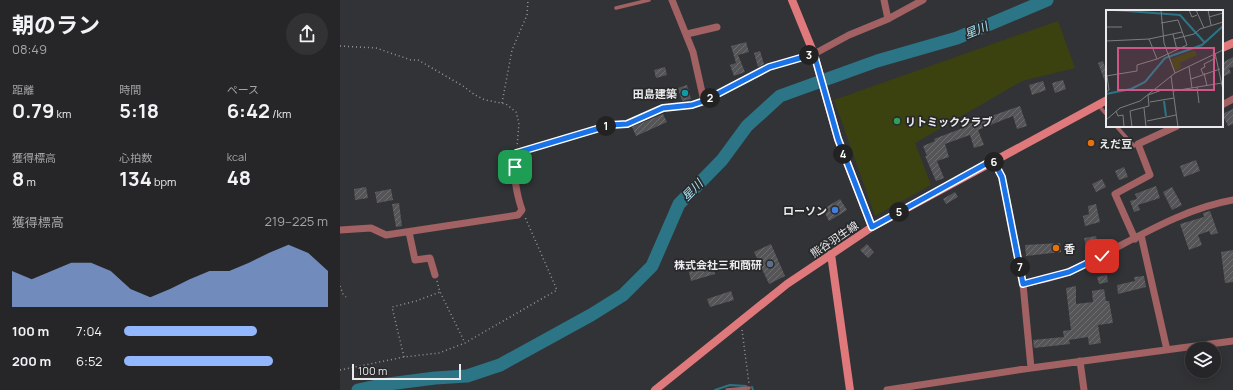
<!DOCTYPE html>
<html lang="ja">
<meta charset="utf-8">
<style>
:root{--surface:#262628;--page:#323234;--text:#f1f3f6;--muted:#a4a5a8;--line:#424345;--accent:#92b7fd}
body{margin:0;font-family:Manrope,"Noto Sans JP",sans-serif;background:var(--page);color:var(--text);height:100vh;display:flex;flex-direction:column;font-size:15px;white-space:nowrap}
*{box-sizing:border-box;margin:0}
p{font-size:13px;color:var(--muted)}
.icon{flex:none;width:22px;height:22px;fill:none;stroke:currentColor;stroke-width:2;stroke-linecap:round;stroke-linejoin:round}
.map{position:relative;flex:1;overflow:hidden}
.panel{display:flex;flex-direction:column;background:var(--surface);width:340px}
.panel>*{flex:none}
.controls{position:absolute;left:845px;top:342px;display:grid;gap:8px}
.controls a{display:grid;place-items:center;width:36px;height:36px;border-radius:50%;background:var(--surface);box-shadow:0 2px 10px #0003,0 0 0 1px var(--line);font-size:20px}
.scale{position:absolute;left:12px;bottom:10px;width:109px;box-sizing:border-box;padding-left:4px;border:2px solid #ebebed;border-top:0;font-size:11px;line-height:14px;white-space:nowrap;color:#ebebed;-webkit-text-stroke:3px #28292b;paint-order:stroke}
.pin{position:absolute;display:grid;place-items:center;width:34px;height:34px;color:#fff;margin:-17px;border-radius:8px;box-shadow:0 2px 6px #0006}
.km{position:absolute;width:20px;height:20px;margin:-10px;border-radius:50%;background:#222;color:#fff;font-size:11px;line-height:20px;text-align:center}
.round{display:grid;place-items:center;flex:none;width:42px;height:42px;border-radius:21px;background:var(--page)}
.head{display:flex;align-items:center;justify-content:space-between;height:68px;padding:0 12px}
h1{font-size:22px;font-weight:700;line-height:30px}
.stats{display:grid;grid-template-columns:repeat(3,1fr);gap:6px;height:68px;padding:4px 12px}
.stats div{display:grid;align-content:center}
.stats b{font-size:20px;font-weight:700}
.stats small{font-size:11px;font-weight:400}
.stats p{font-size:11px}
.chart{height:112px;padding:8px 12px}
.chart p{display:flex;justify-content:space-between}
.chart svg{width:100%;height:72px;margin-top:4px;fill:var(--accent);opacity:.7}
ul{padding:0 12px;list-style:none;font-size:13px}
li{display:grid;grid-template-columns:64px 48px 1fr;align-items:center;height:30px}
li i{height:10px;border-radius:5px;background:var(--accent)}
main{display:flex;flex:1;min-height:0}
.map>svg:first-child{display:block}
</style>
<main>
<section class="panel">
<div class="head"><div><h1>朝のラン</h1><p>08:49</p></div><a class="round"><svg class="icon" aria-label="share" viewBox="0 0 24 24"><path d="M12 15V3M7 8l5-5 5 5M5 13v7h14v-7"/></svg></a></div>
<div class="stats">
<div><p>距離</p><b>0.79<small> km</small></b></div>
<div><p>時間</p><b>5:18</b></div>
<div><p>ペース</p><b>6:42<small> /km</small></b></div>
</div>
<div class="stats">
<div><p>獲得標高</p><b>8<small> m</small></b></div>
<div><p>心拍数</p><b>134<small> bpm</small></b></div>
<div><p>kcal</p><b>48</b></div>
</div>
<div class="chart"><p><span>獲得標高</span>219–225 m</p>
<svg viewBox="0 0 160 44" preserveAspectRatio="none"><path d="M0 44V22L10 27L20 22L30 17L40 17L50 22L60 33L70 38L80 33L90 27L100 22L110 22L120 17L130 11L140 6L150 11L160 22V44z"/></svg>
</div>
<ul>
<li><b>100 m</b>7:04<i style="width:65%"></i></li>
<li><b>200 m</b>6:52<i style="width:73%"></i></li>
</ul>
</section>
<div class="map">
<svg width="893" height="390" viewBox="0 0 893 390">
<defs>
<pattern id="building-hatch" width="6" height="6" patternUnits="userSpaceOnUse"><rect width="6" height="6" fill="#555558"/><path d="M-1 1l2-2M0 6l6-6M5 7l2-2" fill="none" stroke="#6e6e70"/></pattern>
</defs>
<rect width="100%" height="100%" fill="#323336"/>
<path fill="#3c420f" d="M718,21L735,68L682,81L575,143L591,185L535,216L494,100Z"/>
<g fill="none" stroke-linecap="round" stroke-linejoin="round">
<path stroke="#2b7586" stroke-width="2" d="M412,387L413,390
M375,390L390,385L406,386"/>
<path stroke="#2b7586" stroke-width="13" d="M18,390L41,385L95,378L127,376L160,365L251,315L283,295L312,266L339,204L382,160L407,126L440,96L537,61L617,38L707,0"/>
</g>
<path fill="url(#building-hatch)" d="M406,42L409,52L398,55L405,72L394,76L390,65L396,63L391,46Z
M420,51L424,64L418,67L414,53Z
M893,57V67L889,68L891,73L882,77V63Z
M763,61L767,73V87L758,63Z
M325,67L327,75L316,78L314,70Z
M723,80L726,89L715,93L712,83Z
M703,81L706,90L692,95L689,85Z
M347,85L351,99L342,101L338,88Z
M680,106L687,126L677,129L673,116L638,130L644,145L634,148L630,135L605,144L609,157L597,161L604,178L596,181L585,156H587L583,146L595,141L594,139L628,126V124Z
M893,109V124L888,126L882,114Z
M323,114L327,122L296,136L292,127Z
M856,160L860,171L844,177L840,166Z
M784,167L788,177L779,180L775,171Z
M762,179L766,187L756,192L752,184Z
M816,186L820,198L798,205L800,210L794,212L790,201L797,199L795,194Z
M26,187L28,198L15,200L14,189Z
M832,187L842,205L832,210L823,192Z
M51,189L53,200L37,203L35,192Z
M615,192L618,197L606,204L603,199Z
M500,199L507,210L489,221L483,209Z
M59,203L62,226L56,227L52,204Z
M756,204L760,222L745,226L743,216L749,214L748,206Z
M870,211L878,233L871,235L869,231L858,235L862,245L849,250L840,224L864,217L863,213Z
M756,236L758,244L746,246L744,238Z
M720,243L721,252L686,256L685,245Z
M431,244L445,276L429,284L414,252Z
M527,244L534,252L528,258L520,250Z
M893,250V282L885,283L881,252Z
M373,265L375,274L351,281L349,272Z
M767,275L768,282L759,284L757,277Z
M804,276L806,287L778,294L777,285L795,281L794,277Z
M736,286V304L753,302L752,291L764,289L766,301H769L773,323L758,325L761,343L749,345L748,337L729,340L730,344L694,348L693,340L724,337L723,331L731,330L726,288Z
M391,291L394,300L370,307L367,299Z"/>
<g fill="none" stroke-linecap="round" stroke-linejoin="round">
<path stroke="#969699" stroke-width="1.5" stroke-dasharray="1 3" stroke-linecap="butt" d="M0,46L36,48L71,60H78L123,86L135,95L145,100L166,104L176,112L179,123L177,147
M162,103L172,50L187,15L188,0
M97,281L100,292L125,343
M0,286L3,294L6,297
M402,330L409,384
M64,357L52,307L76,301L100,292
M0,370L64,357L99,353L125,343L217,290L185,217"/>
<path stroke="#a26163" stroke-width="3.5" d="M276,8L309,0
M759,106L767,115
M776,126L794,146L798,144
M387,390L409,388"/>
<path stroke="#a26163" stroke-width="7" d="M332,0L353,52L364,101
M544,0L548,19
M347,34L377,27
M882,105L893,99
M653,161L662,177L683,284L691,368
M0,230L31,228L46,235L178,215L182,210C177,196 171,166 176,153L270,125L287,124L323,108L352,105L364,101L429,67L474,54L509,35L548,19L583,0
M69,232L75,260L90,258L95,275
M801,235L827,350
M795,239L775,194L810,175L798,144L837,126
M683,284C698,280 716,278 730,271C783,247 835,210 893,200
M740,361L744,390
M547,390L691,368L893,341"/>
<path stroke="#e0797c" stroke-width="8" d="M452,0L474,54L498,139L532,227
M882,48L893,43
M491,254L510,390
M315,390L447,284L532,227L767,100"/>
</g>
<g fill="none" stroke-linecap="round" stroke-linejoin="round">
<defs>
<path id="route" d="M175,167L176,153L270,125L287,124L323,108L352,105L364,101L429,67L474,54L498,139L532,227L653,160L662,177L683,284L729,272L762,256"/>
</defs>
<use href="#route" stroke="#fff" stroke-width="8"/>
<use href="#route" stroke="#1a73e8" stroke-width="5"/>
</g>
<circle fill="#0f9aa8" stroke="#28292b" stroke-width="1.5" cx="345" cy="93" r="4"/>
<circle fill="#2e9e5b" stroke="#28292b" stroke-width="1.5" cx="557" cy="121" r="4"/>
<g fill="#e8710a" stroke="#28292b" stroke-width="1.5">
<circle cx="751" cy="143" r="4"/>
<circle cx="716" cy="248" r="4"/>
</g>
<circle fill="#3f7fe0" stroke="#28292b" stroke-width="1.5" cx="495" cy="210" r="4"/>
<circle fill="#5c6f8a" stroke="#28292b" stroke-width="1.5" cx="430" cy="264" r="4"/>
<g text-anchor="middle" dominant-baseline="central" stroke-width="3.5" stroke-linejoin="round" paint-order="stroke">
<g font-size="11" font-weight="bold" fill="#ebebed" stroke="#28292b" text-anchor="end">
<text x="337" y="93">田島建築</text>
<text x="565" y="121" text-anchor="start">リトミッククラブ</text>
<text x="759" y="143" text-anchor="start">えだ豆</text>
<text x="487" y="210">ローソン</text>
<text x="724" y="248" text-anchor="start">香</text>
<text x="422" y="264">株式会社三和商研</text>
</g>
<g font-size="11" fill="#ebebed" stroke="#28292b">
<text transform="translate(494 239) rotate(-34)">熊谷羽生線</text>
</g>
<g font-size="12" font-style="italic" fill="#aae4f4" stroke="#28292b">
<text transform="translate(636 30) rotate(-23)">星川</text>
<text transform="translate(352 190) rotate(-46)">星川</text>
</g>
</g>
<g transform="translate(766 10)">
<rect width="117" height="117" fill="#323336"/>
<path d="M89,40L91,45L74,53L75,58L69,61L65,49Z" fill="#3c420f"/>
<path fill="none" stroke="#2b7586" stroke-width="2" d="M8,0L74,5L99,33M0,84L25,79L39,72L59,48L96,35L117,16M58,91L60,106"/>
<path fill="none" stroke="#7c7d7f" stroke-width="1" d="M55,0L58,33L69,63M83,0L86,7L91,5M90,0L98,18M102,0L105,15M103,7L117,3M0,17H16M67,24L71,40M43,29L51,49M68,29L88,24L94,19L117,12M0,31L43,29L76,22M109,43L117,80M83,57L86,78M98,63L101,76M97,64L95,59L99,57L98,54L110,48M0,66L31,61V55L51,49L81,35L72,10L55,13M65,66L72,117M85,69L114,59M91,77L93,93M67,81L116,73M0,82L3,80L1,66M44,92L68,88M38,98L40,117M10,101L12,106L17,105L18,117M0,110L14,98L34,91L69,63L117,40M41,111L70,105M26,117L24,101L43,96L42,85L56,80"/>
<path fill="#ce5787" fill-opacity="0.15" stroke="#ce5787" stroke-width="2" d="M12,38H108V80H12Z"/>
<rect width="117" height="117" fill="none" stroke="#ebebed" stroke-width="2"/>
</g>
</svg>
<div class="controls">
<a><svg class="icon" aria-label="layers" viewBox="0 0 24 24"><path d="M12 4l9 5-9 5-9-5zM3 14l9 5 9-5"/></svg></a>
</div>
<div class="scale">100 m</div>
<div class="pin" style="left:175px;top:167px;background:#1e9e55"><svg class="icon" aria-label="arrive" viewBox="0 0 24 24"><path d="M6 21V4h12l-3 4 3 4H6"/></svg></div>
<div class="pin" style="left:762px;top:256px;background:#d93025"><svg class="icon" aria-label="check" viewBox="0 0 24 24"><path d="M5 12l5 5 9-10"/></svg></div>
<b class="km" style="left:266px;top:126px">1</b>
<b class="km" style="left:370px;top:98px">2</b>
<b class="km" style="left:469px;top:55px">3</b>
<b class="km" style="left:503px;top:154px">4</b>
<b class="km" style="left:559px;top:212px">5</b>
<b class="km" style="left:654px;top:162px">6</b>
<b class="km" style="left:680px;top:267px">7</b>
</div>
</main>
